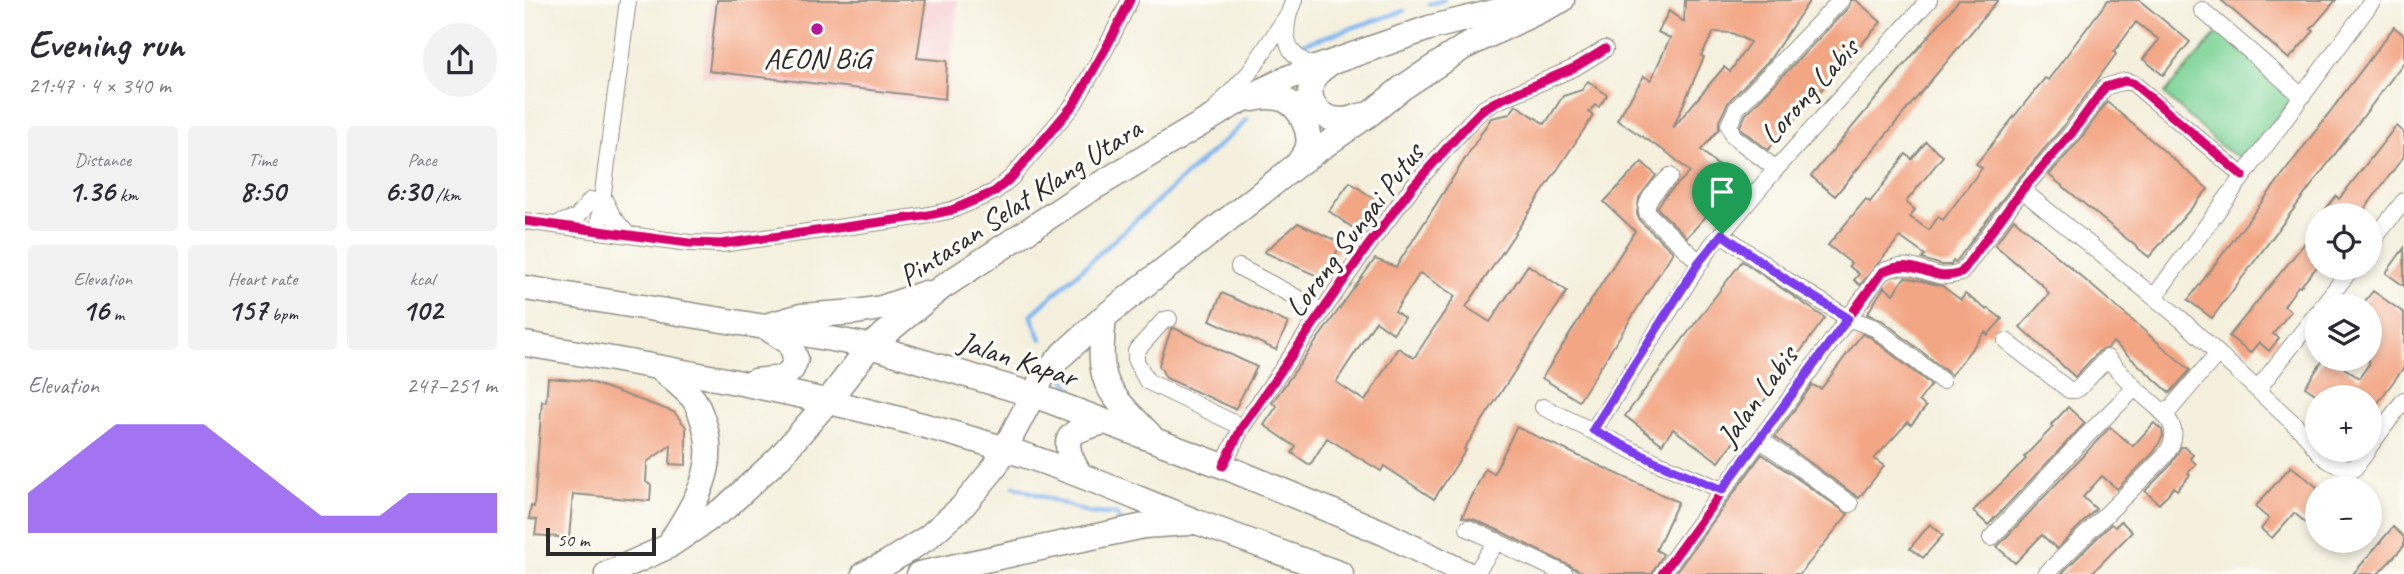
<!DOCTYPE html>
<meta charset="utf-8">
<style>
:root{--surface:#fff;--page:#f2f2f3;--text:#2b2b33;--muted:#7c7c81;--accent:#7c3aed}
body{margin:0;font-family:Caveat,sans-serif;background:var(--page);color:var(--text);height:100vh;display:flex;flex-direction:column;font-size:26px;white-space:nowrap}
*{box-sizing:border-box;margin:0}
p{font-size:23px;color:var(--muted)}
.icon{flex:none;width:38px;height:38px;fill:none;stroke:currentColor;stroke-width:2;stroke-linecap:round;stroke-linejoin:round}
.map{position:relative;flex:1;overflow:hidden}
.panel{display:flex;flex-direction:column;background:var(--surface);width:525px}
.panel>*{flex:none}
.fabs{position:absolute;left:1780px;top:203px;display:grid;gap:14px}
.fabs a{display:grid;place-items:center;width:77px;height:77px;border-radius:50%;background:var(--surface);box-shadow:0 4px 10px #0003;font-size:35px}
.scale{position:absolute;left:21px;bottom:18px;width:110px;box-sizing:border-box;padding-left:7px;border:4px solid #2b2b2b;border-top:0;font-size:19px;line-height:24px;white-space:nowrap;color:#2b2b2b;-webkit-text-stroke:5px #fdfcf7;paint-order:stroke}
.pin{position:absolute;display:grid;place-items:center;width:60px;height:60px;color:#fff;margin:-72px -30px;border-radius:50% 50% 50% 0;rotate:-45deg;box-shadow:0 0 7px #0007}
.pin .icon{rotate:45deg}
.round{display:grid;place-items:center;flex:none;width:74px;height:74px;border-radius:37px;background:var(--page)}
.head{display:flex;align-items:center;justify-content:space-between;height:119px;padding:0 28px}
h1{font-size:38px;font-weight:700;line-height:52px}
.metrics{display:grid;grid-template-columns:repeat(3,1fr);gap:10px;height:119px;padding:7px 28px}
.metrics div{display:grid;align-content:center;border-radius:7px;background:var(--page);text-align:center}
.metrics b{font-size:30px;font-weight:700}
.metrics small{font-size:19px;font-weight:400}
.metrics p{font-size:19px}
.chart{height:196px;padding:14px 28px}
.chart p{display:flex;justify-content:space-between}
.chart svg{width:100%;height:126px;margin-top:7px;fill:var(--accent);opacity:.7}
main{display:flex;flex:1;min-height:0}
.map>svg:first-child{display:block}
</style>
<main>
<section class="panel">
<div class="head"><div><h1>Evening run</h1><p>21:47 · 4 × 340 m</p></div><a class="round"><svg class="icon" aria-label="share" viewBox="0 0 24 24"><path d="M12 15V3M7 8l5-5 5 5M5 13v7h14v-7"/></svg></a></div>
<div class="metrics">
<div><p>Distance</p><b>1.36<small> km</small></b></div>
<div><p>Time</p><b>8:50</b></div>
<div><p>Pace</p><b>6:30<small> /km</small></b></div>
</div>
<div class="metrics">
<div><p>Elevation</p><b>16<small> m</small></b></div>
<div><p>Heart rate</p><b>157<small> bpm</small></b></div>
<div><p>kcal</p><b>102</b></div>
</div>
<div class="chart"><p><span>Elevation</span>247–251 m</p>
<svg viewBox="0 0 160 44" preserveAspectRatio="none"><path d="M0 44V30L10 22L20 14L30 6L40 6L50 6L60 6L70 14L80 22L90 30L100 38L110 38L120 38L130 30L140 30L150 30L160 30V44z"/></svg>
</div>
</section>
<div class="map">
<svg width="1879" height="574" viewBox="0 0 1879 574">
<rect width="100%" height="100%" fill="#fdfcf7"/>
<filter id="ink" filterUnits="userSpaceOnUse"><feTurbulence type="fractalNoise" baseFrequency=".0143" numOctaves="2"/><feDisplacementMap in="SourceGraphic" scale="14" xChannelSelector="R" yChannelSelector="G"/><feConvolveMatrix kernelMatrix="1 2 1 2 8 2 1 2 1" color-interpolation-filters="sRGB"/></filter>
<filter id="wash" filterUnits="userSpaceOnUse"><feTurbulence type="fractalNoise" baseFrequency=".00686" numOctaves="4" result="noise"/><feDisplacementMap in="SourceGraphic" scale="28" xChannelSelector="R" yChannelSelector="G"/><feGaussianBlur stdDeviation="1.57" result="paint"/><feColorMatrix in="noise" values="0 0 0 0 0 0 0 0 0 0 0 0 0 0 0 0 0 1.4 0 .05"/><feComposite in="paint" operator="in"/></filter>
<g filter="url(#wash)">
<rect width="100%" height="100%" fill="#f4f0dd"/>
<path fill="#f7cfd3" d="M186,0H433L420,105L177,76Z"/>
<path fill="#7ed498" stroke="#548062" stroke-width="2" d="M1694,31L1769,96L1720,160L1700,150L1639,94Z"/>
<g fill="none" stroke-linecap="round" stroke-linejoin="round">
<path stroke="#81b6ef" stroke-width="4.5" d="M905,4L919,0
M777,44L879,11
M516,339L506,315L722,120
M540,379L549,392
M489,486L564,513L591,514L597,523"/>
</g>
<g id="blocks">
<path fill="#f3a684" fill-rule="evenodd" d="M192,0H401L392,58L422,61L420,99L184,71Z
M1160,0H1285L1245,59L1204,101L1194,121V129L1176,150L1212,183L1162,237L1132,208L1141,195L1165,172L1144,154L1092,120L1119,76L1126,80L1145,38L1133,32L1144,11L1159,22ZM1189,32L1207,33L1225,42L1205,72L1199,67L1148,128L1179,57L1176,56Z
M1326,0H1331L1356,22L1243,150L1217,130L1215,126L1221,114L1324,7Z
M1434,0H1473L1310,196L1286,176Z
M1583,0H1614L1665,42L1638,75L1618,59L1634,40L1611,22L1589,52L1591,54L1538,127L1489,184L1430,263L1428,261L1426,265H1417L1397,259L1400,255L1375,237L1335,285L1329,280L1334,274L1324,266L1326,263L1303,245L1341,199L1345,202L1381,154L1387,159L1401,142L1418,156L1381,202L1390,210L1385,217L1404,230L1413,217L1418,220L1457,168L1451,164L1520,78L1523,80Z
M1696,0H1811L1786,29L1789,31L1764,59Z
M1869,27L1879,35V62L1687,318L1663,300Z
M1063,81L1082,95L1074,107L1070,105L1064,112L1068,116L941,307L965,322L1003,265L1042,291L939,449L941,450L909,499L859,466L856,471L802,438L785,465L767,453L771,447L739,425L752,406L747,403L850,259L871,267L966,118L985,114L991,105L1020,124L1038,96L1057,90ZM895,273L930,296L889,358L873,348L840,401L811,382L851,321L868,333L879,318L870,311Z
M1582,102L1683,189L1624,257L1524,175L1554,141Z
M1871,126L1879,133V156L1835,215H1796L1811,196L1814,199Z
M1117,162L1131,175L1114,198L1112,214L1115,221L1148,252L1054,401L1017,378L1110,231L1079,202Z
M825,182L852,201L831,230L804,211Z
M1489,219L1665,370L1645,393L1588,342L1583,348L1574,351L1550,377L1495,327L1524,294L1518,286L1470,245Z
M773,223L816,243L799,279L739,252Z
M1792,228V267L1775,287L1773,286L1759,306L1766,311L1748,334L1754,338L1744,351L1734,342L1725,353L1704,336Z
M1879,248V286L1861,273Z
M1217,261L1300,318L1194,462L1148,429L1137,444L1100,416Z
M1380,277L1417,286L1436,300L1440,294L1462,310L1463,308L1477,319L1463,335L1460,332L1426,375L1357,320L1342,314L1359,287L1368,294Z
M1848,291L1879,313V367L1844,415V397H1795L1780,387L1799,359H1806L1834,378L1844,364V306H1836Z
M697,293L763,323L751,350L685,320Z
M649,328L732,367L710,409L641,378L634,365L646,329Z
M1337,334L1345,337L1406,385L1394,401L1401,407L1386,425L1383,422L1349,459L1359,466L1334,498L1250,437L1287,385L1296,389Z
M23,378L62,381L149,412L161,427V465L145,464L146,445L122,462L121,482L126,485L125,501L48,494L44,538L10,535L12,520L4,519L6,506L9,507L17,401L21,402Z
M1543,407L1560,423L1463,525L1448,511L1501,459L1499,457L1528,427L1526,425Z
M1629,423L1637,430L1638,436L1629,452L1592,489L1577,476L1558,497L1571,509L1532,549L1517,535L1490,563L1472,547L1585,427L1608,446Z
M991,427L1153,502L1131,550L1138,554L1127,574H1061L977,532L948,519L937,517L960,469L969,474Z
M1656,447H1659L1668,455L1665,458L1671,464L1663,473L1665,475L1652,490L1649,487L1634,504L1620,491L1645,466Z
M1237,454L1323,514L1275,574H1150Z
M1766,466L1792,487V518L1785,526L1769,513L1747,538L1736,529L1744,519L1730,507Z
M1596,521L1607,532L1572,568L1565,574H1536L1586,524L1590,527Z
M1405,524L1418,535L1398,558L1385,548Z
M1868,527L1879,537V546L1853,574H1828Z"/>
</g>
</g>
<g filter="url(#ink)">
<use href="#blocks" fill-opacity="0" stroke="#908e84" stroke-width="2"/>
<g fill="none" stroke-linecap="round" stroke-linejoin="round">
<defs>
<path id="minor" d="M769,0C756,29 757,58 792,66
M1677,10L1777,96
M693,106L724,73L762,16
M1251,169L1208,136L1204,125L1212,108L1316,0
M1145,176C1136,186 1119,198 1122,213L1174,262
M1497,190L1656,319L1781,435C1796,457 1802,464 1829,469L1843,450
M78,197L88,217L103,235
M0,221L164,243L196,244L399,216L427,210L469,192L487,177L549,104L582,46L605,0
M32,224L52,217L66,200
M73,231L103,0
M1197,234L1263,281L1323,318L1350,328L1417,381
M1844,245L1879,201
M714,267L797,311
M1629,297L1848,0
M1797,306L1827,268
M644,319L639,320L611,351V361L622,381L717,427
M1481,341L1544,390H1550L1554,388L1582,358C1592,369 1602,380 1612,390C1636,411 1665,427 1637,459L1521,574
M1733,389L1792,313
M1018,407L1131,462L1197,490
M1641,414L1693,353
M1068,431L1186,246L1251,169L1404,0
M1236,440L1325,504
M1844,447L1879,400
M698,466L717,427L842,247L888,186L944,123L958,109L970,102L1049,68L1080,49
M943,528L1040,574
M1466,538L1560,437L1610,388
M950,574L972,541
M1137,574L1357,272C1382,261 1390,269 1413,275C1420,277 1429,275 1436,273L1497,190L1546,134L1580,87L1600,81L1608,83L1718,176"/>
<path id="highway" d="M805,63C800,67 792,72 789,78C778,100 794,120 817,120C824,120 831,117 839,115
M728,99C751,94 770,98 779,122C783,130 785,140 782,150C780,154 775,160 773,164
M0,288L240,327L345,346L509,395L698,466L859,533L942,574
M579,317C572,385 579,387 625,435
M244,325L276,316L331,312L356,308L400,293
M0,344C161,371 323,400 480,449C545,469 608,497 672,522C720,540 768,557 816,574
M134,368C145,377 157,386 167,397C173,404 177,417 180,427C192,469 170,503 148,538
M230,381L258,378L267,369L271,359L265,343L245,330
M555,475C533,437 541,432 580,422
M82,574L142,547L200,508L253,459L303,401L345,346L416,288L560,193L711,103L765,77L904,28L1017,0
M339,574L362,563L402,538L437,507L470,467L517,378L536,356L579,317L773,164L846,113L877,88L939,47L1037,0
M394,574L619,526L663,523"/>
</defs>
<use href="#minor" stroke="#908e84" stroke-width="18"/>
<use href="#highway" stroke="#908e84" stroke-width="27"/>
<use href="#minor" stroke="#fff" stroke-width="16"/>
<use href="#highway" stroke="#fff" stroke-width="24"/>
<defs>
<path id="cycleway" d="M0,221L164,243L196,244L399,216L427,210L469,192L487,177L549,104L582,46L605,0
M698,466L717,427L842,247L888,186L944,123L958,109L970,102L1049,68L1080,49
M1137,574L1357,272C1382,261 1390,269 1413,275C1420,277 1429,275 1436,273L1497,190L1546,134L1580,87L1600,81L1608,83L1718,176"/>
</defs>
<use href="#cycleway" stroke="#fdfcf7" stroke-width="13"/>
<use href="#cycleway" stroke="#d6006c" stroke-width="9"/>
</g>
</g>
<g fill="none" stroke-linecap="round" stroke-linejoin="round" filter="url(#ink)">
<defs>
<path id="route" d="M1197,234L1263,281L1323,318L1197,490L1131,462L1068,430L1174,262Z"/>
</defs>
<use href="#route" stroke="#fff" stroke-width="14"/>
<use href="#route" stroke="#7c3aed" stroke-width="9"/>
</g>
<circle fill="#b5179e" stroke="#fdfcf7" stroke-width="2.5" cx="292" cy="29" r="7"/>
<g text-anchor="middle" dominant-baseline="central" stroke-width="7" stroke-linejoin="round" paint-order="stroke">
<g font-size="30" fill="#2b2b2b" stroke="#fdfcf7">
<text x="292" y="58">AEON BiG</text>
</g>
<g font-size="30" fill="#2b2b2b" stroke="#fdfcf7">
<text transform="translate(1284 91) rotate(-48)">Lorong Labis</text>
<text transform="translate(495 202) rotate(-33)">Pintasan Selat Klang Utara</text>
<text transform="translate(829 230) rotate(-53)">Lorong Sungai Putus</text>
<text transform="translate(493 359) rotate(18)">Jalan Kapar</text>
<text transform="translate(1232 396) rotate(-54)">Jalan Labis</text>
</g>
</g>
</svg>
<div class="fabs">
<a><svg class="icon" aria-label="locate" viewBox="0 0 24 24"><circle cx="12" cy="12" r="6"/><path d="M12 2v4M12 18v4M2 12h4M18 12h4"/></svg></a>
<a><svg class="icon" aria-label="layers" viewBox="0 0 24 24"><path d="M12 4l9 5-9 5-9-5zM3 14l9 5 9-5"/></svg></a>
<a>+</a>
<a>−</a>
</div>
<div class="scale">50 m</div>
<div class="pin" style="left:1197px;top:234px;background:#1e9e55"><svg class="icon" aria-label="arrive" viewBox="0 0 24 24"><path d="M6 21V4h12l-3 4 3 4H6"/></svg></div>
</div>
</main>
